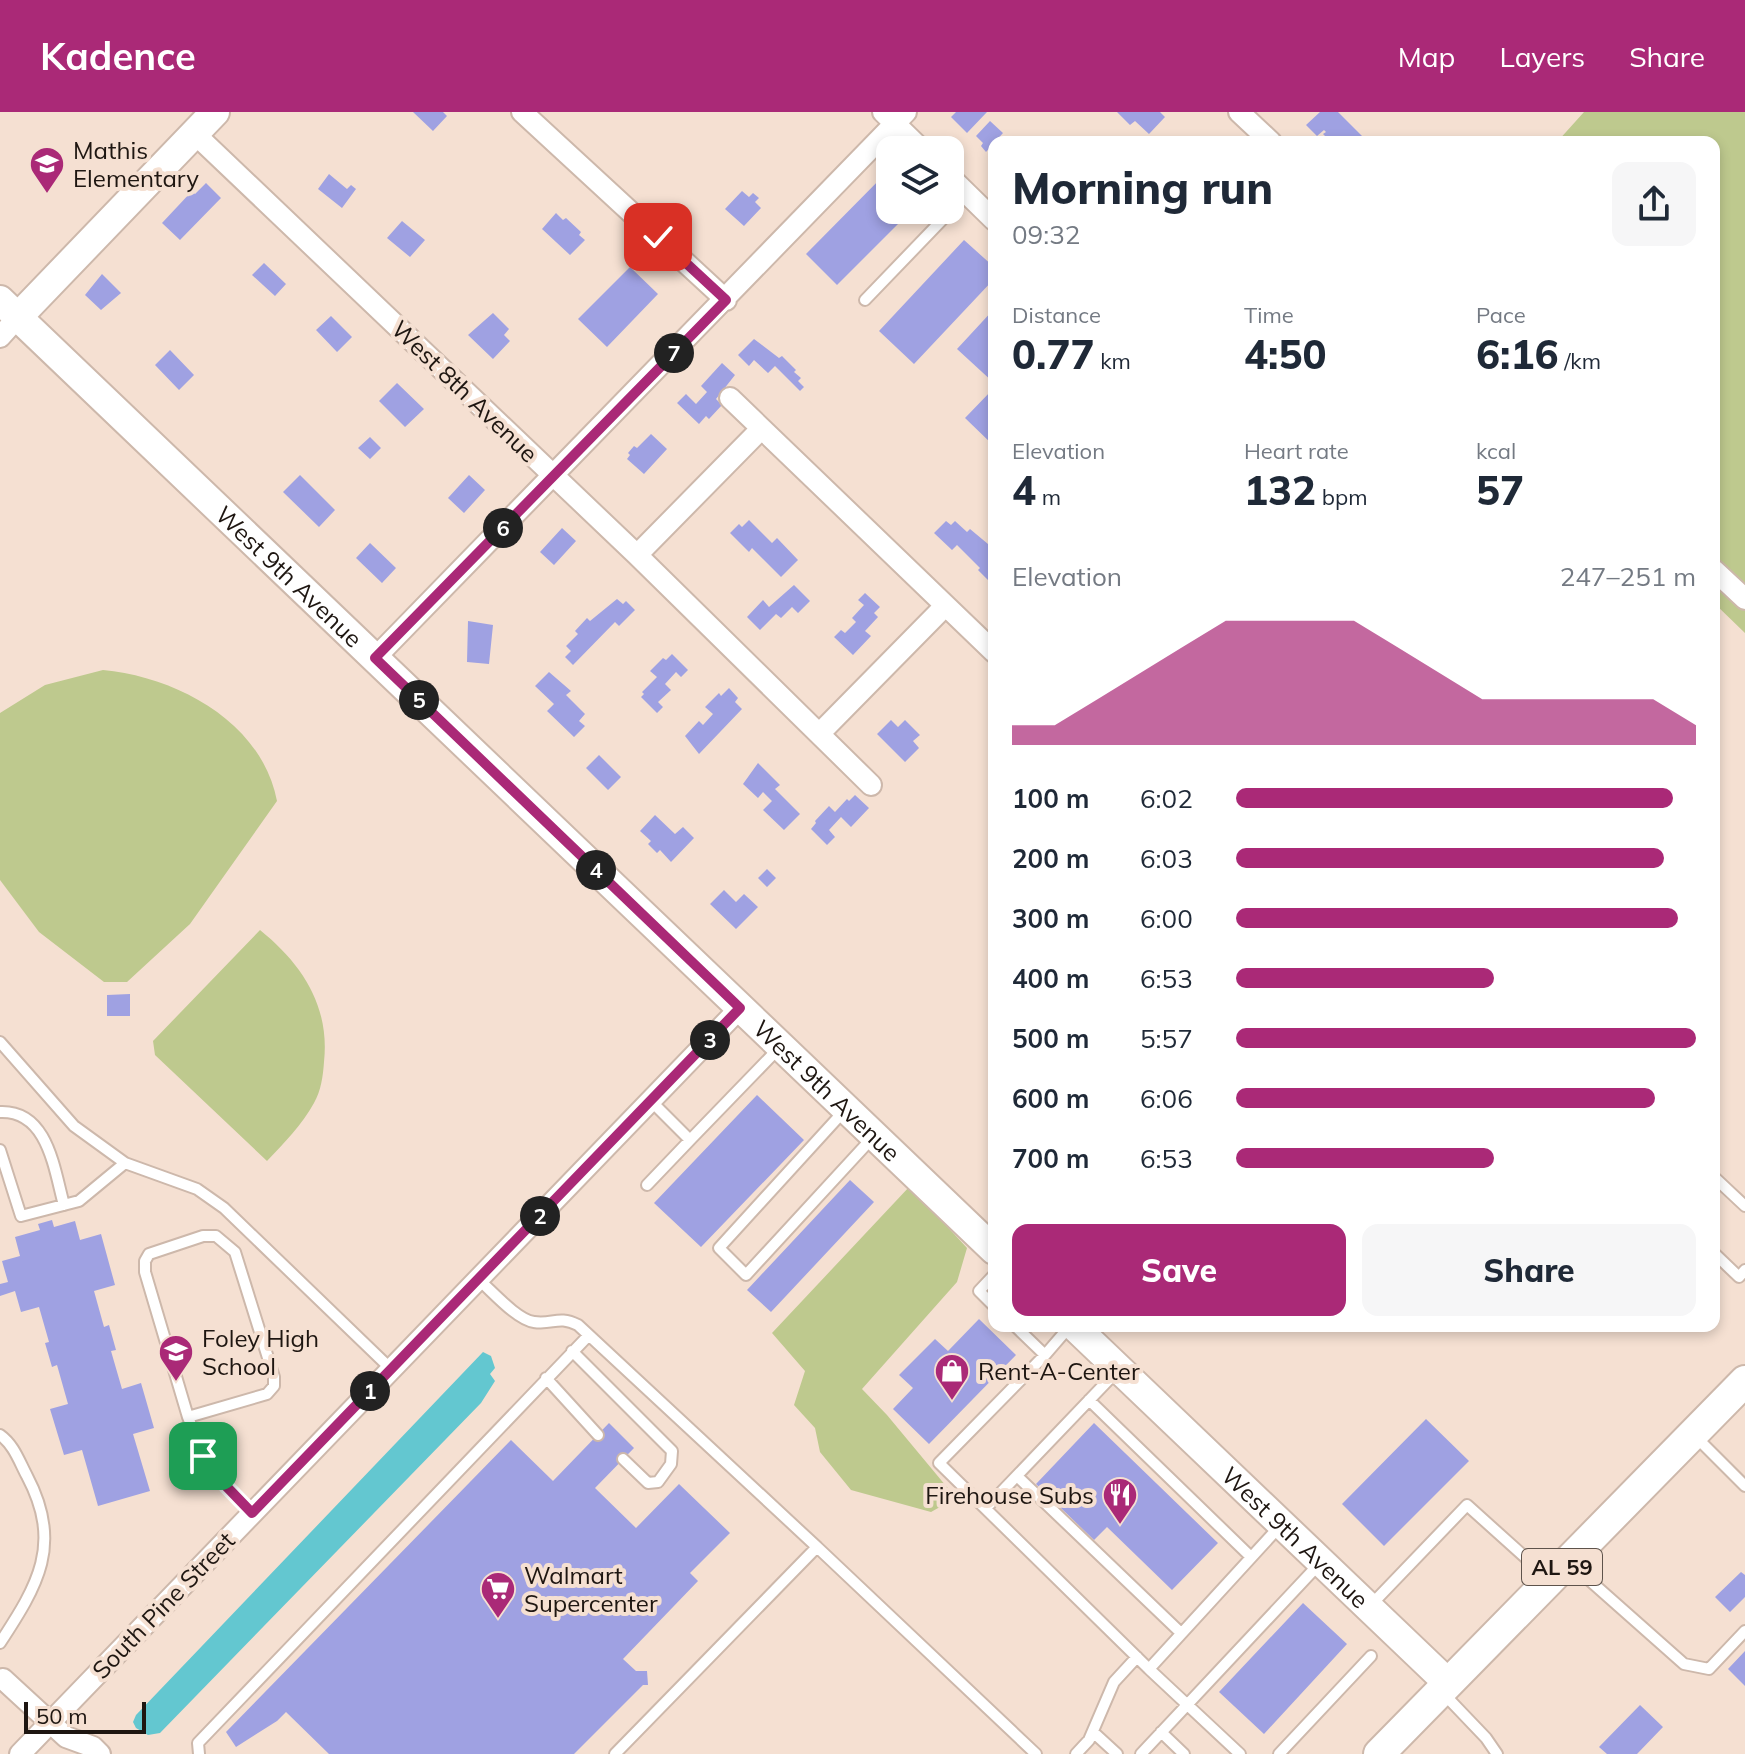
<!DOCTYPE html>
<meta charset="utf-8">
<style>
:root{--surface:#fff;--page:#f6f6f7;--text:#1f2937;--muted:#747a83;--accent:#aa2977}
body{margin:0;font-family:Mulish,sans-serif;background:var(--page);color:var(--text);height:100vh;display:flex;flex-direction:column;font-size:30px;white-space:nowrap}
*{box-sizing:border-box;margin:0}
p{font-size:26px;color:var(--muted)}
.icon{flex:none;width:44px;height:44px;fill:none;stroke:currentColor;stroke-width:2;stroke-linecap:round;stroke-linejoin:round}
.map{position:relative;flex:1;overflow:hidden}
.details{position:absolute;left:988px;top:24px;width:732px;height:1196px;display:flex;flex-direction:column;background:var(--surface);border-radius:16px;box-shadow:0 4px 12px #0003}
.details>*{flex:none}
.buttons{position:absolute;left:876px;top:24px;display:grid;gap:16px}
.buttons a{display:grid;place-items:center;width:88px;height:88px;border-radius:16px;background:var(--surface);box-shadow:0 4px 12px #0003;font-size:40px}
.scale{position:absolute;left:24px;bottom:20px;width:122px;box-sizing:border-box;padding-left:8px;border:4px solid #1e1611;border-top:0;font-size:22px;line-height:28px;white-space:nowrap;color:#1e1611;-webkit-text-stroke:6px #f5e0d2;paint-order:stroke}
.pin{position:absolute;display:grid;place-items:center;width:68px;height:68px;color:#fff;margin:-34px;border-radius:16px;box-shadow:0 4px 12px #0006}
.km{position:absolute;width:40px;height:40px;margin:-20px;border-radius:50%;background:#222;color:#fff;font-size:22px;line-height:40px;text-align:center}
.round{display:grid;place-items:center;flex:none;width:84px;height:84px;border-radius:16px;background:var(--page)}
.headline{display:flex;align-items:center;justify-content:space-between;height:136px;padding:0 24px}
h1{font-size:44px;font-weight:800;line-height:60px}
.metrics{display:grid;grid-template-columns:repeat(3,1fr);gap:12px;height:136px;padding:8px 24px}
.metrics div{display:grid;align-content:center}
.metrics b{font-size:40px;font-weight:800}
.metrics small{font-size:22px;font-weight:400}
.metrics p{font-size:22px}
.chart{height:224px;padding:16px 24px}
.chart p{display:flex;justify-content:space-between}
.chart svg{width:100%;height:144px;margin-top:8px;fill:var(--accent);opacity:.7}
.cta{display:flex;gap:16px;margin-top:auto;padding:16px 24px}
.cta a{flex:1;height:92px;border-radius:16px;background:var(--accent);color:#fff;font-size:32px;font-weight:800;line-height:92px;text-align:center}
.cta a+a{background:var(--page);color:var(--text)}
ul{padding:0 24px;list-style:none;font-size:26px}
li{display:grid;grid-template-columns:128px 96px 1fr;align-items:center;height:60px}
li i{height:20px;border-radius:10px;background:var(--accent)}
header{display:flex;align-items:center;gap:48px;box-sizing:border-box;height:112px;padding:0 40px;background:var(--accent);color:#fff}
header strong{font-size:38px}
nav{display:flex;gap:44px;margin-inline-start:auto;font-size:28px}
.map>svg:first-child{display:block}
</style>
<header>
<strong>Kadence</strong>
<nav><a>Map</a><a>Layers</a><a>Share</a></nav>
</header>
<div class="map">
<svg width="1745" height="1642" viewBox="0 0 1745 1642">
<rect width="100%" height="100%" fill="#f5e0d2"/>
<path fill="#bec98e" d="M1584,0H1745V521L1714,491V30H1557Z
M103,558C177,565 262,610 277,689L190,812L127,870H104L39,820L0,768V601L45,573Z
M260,818C302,852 330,894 324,950C323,964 321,979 314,991C302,1013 284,1031 267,1049L155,943L153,929Z
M910,1074L967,1136L957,1170L862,1277L887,1303L956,1386L931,1400L851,1378L820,1340L815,1316L794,1293L805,1259L772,1221Z"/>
<path fill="#63c7d0" d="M483,1240L491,1244L495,1256L490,1262L495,1269L481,1291L160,1621L148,1623L136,1616L133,1610L136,1603Z"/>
<path fill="#9fa1e2" d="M413,0H443L447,4L433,19Z
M956,0H987L967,21L951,5Z
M1117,0H1160L1165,5L1149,22L1135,9L1130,13Z
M1320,0H1338L1362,24L1356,30H1331L1323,22L1326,20L1324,18L1317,24L1306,13Z
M990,9L1003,21L986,40L981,34L983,31L976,24Z
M890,57V98H912L837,173L806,142Z
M329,62L347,77L351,73L356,77L342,96L318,77Z
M206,71L221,86L180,128L162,111L192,79L195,82Z
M742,79L749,85L753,81L759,86L755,90L761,96L744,114L725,97Z
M556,101L563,108L566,106L581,120L579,123L585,128L570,143L542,117Z
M402,109L425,128L410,145L387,126Z
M964,128L994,155V167L914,252L879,219Z
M264,151L286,172L275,184L252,163Z
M630,155L658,182L607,235L578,207Z
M102,162L121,181L101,198L85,183Z
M994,197V271L957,237Z
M493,201L509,217L504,223L510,229L493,247L468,223Z
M331,204L352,225L337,240L316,218Z
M754,227L779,246L782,244L796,258L794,260L801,266L798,269L804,275L800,279L775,254L768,261L754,248L749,254L738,243Z
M170,238L194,263L179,278L155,253Z
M722,251L735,263L716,287L722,293L709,307L706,304L699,312L677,291L686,282L696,292L707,280L701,274Z
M397,271L424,297L405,315L379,289Z
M992,278L994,280V334L965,306Z
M651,322L667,337L644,362L627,347L630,343L628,341L634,334L637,336Z
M370,325L381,336L370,347L358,336Z
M300,363L335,398L319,415L283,380Z
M469,363L485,378L464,401L448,386Z
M749,408L772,431L777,426L798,448L781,465L752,436L749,440L730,421L739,412L742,415Z
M946,409L951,413L955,409L967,420L970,417L994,437L992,472L978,458L980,456L957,433L952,438L934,421Z
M562,416L576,429L554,453L540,440Z
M370,431L396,456L382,471L356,446Z
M794,473L810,489L798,501L792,495L781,506L776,502L760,518L747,505L763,488L769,495Z
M865,481L880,495L874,501L878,505L865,519L871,524L853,543L834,525L841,518L845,521L856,510L852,506L864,493L858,488Z
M617,487L623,492L626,489L635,498L619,514L615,510L573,553L565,545L571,539L566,534L578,522L575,519L587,506L590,509Z
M468,509L493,513L489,552L467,550Z
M672,542L688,558L681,565L676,560L665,572L671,578L658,590L663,595L657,601L641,585L644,582L642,580L657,565L650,559L663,546L666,548Z
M549,560L571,579L566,583L585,602L579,609L585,614L574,625L547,599L554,592L535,574Z
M729,576L738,586L735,590L742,597L699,642L685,624L699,609L703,613L713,602L705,595L719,581L721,584Z
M891,608L898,615L905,608L920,623L913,629L919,636L905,650L877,622Z
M599,643L621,665L608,678L586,656Z
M758,651L780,673L775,677L800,702L784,718L763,698L772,689L763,680L758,686L743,672Z
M855,683L869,696L851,715L841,705L829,718L835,725L827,733L811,717L816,711L815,709L829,694L835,700L847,687L849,689Z
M655,703L675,722L683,715L694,726L671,750L660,738L657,741L648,732L651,729L640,719Z
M767,757L776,766L767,775L758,766Z
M724,778L736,790L744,782L758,795L736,817L710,792Z
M130,882V904H107V883Z
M757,983L804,1028L701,1135L654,1091Z
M850,1068L874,1090L771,1200L747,1178Z
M52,1108L54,1115L75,1109L80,1128L101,1122L115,1173L94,1179L104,1215L109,1213L116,1238L111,1239L122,1277L141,1271L154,1316L133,1322L150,1379L98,1394L82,1338L64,1343L50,1297L68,1292L57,1253L52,1255L45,1231L49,1230L39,1195L21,1200L15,1179L0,1184V1172L8,1170L2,1149L20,1144L15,1125L40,1118L38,1112Z
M979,1207L1016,1243L929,1332L893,1297L913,1276L899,1263L935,1227L948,1239Z
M1426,1307L1469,1349L1384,1434L1342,1392Z
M609,1311L634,1336L595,1376L636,1416L679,1372L730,1421L690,1461L698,1469L623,1547L636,1559H647L648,1573H643L574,1642H329L286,1600L277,1609L236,1635L226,1620L511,1328L553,1369Z
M1094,1311L1218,1431L1172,1478L1107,1415L1094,1428L1036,1372Z
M1741,1460L1745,1463V1485L1730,1500L1715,1485Z
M1303,1491L1347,1532L1264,1622L1219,1580Z
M1745,1539V1574L1728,1557Z
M1640,1593L1663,1615L1637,1642H1607L1599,1635Z"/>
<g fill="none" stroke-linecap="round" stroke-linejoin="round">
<defs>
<path id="lane" d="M865,188L967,82
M0,930L74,1014L125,1051L197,1077L224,1096L391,1257
M651,989L690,1028L779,936
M844,999L719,1136L746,1163L874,1024
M0,1000C48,998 54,1057 64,1093
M0,1038L21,1104L79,1089L125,1051
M1714,1065L1745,1094
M647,1073L690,1028
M1714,1141L1739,1165L1745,1158
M994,1163L979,1179L994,1194
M478,1167C492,1179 517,1208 534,1210C553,1213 558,1203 578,1213L817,1435
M1015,1214L1045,1243
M1070,1214L1045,1243L939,1351L1149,1557
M572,1239L672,1339L671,1352L658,1370L648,1371L623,1347
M546,1266L598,1323
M1089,1288L1251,1445
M188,1305L267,1282L274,1274V1265L235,1140L216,1124H203L149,1142L145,1149V1160L188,1305L203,1344L226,1374L252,1401
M0,1323C14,1333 19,1349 27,1364C63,1432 38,1473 0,1531
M1695,1324L1745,1374
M1017,1364L1181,1521
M986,1396L1118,1258
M1570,1451L1684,1552L1709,1557L1745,1519
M1370,1494L1467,1393L1547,1465
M1443,1581L1486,1626L1497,1642
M1093,1620L1117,1642
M1161,1620L1184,1642
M199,1642L198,1631L589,1223
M615,1642L817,1435L1036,1642
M1076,1642L1089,1628L1114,1570L1137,1545
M1141,1642L1321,1450
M1240,1642L1149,1557L1280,1414
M1279,1642L1371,1544"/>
<path id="street" d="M522,0L726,188
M883,0L922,38
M1239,0L1271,30
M194,21L637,443L871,673
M950,65L994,108
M0,225L18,205
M730,286L994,540
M637,443L761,317
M1714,458L1745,487
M375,546L906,0
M820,621L945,494
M3,1567L66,1625L93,1635L100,1642
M20,1642L740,896"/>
<g id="secondary">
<path id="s1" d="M0,188L994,1138"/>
<path d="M18,205L215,0"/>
<path id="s2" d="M1074,1214L1448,1571"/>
</g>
<path id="primary" d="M1379,1642L1745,1269"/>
</defs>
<use href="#lane" stroke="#cdb8ab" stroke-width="14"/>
<use href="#street" stroke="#cdb8ab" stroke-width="24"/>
<use href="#secondary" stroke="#cdb8ab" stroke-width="32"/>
<use href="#primary" stroke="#cdb8ab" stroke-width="34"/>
<use href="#lane" stroke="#fff" stroke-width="10"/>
<use href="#street" stroke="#fff" stroke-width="20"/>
<use href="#secondary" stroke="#fff" stroke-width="28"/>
<use href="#primary" stroke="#fff" stroke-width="30"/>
</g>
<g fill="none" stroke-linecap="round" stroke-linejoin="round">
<defs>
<path id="route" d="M203,1344L226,1374L252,1401L740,896L375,546L726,188L658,125"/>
</defs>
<use href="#route" stroke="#fff" stroke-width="16"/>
<use href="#route" stroke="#aa2977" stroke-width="10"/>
</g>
<defs>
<symbol id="school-pin" viewBox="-11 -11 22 30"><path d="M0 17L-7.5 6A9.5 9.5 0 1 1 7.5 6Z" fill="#aa2977" stroke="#f5e0d2"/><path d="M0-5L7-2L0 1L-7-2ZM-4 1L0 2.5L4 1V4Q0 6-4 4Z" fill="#fff"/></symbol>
<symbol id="shop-pin" viewBox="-11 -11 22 30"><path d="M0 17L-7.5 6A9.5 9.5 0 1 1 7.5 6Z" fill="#aa2977" stroke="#f5e0d2"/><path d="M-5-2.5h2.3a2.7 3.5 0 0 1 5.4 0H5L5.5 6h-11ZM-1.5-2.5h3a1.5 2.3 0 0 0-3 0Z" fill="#fff"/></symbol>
<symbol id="restaurant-pin" viewBox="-11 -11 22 30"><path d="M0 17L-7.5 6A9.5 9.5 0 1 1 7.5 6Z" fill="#aa2977" stroke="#f5e0d2"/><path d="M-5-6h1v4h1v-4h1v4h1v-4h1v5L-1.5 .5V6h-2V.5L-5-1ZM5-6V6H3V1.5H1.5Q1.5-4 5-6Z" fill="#fff"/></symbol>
<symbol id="supermarket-pin" viewBox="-11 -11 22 30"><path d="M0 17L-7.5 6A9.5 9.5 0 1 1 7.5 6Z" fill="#aa2977" stroke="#f5e0d2"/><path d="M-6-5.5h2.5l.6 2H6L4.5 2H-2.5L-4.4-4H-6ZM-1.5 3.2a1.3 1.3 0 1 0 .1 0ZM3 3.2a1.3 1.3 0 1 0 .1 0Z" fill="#fff"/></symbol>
</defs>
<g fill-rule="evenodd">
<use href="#school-pin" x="27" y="32" width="40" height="54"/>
<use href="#school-pin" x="156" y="1220" width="40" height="54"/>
<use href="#shop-pin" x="932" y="1239" width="40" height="54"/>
<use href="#restaurant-pin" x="1100" y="1363" width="40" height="54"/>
<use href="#supermarket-pin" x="478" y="1457" width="40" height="54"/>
</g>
<g text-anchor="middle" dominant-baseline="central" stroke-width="8" stroke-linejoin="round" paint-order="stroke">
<rect fill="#f5e0d2" stroke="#5e534b" stroke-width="2" x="1522" y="1437" width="80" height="36" rx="6"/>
<g font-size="22" font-weight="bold" fill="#1e1611">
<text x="1562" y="1455">AL 59</text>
</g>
<g font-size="24" fill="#1e1611" stroke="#f5e0d2" text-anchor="start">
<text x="73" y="38">Mathis<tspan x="73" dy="28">Elementary</tspan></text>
<text x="202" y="1226">Foley High<tspan x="202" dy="28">School</tspan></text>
<text x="978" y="1259">Rent-A-Center</text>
<text x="1094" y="1383" text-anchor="end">Firehouse Subs</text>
<text x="524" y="1463">Walmart<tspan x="524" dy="28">Supercenter</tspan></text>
</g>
<g font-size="24" fill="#1e1611" stroke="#f5e0d2">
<text transform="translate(465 279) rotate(44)">West 8th Avenue</text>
<text stroke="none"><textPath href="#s1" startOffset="400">West 9th Avenue</textPath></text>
<text stroke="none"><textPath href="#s1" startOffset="1144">West 9th Avenue</textPath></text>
<text stroke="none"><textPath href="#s2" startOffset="306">West 9th Avenue</textPath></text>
<text transform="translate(163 1493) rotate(-46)">South Pine Street</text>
</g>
</g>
</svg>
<div class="buttons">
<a><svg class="icon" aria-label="layers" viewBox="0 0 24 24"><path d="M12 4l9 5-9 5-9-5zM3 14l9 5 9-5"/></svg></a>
</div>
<div class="scale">50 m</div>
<div class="pin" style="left:203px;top:1344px;background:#1e9e55"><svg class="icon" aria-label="arrive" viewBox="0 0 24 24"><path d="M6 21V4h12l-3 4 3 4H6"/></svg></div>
<div class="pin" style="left:658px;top:125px;background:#d93025"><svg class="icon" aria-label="check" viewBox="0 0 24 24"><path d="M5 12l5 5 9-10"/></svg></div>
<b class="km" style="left:370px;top:1279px">1</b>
<b class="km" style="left:540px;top:1104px">2</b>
<b class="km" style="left:710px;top:928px">3</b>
<b class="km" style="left:596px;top:758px">4</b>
<b class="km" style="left:419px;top:588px">5</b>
<b class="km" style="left:503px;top:416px">6</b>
<b class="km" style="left:674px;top:241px">7</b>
<section class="details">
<div class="headline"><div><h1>Morning run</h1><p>09:32</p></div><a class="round"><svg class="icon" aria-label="share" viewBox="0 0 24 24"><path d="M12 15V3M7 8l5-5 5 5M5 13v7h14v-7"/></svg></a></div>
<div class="metrics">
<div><p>Distance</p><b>0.77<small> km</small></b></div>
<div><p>Time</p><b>4:50</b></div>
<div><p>Pace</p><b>6:16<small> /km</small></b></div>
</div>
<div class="metrics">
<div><p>Elevation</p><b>4<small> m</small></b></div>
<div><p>Heart rate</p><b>132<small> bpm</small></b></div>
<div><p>kcal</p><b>57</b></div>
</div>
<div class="chart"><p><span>Elevation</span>247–251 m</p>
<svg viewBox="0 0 160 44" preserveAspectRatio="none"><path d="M0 44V38L10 38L20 30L30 22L40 14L50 6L60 6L70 6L80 6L90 14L100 22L110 30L120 30L130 30L140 30L150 30L160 38V44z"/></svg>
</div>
<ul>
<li><b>100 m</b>6:02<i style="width:95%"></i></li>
<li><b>200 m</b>6:03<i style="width:93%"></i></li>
<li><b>300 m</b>6:00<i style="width:96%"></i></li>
<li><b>400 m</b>6:53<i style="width:56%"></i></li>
<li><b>500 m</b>5:57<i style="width:100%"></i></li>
<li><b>600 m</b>6:06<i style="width:91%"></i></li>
<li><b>700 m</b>6:53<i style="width:56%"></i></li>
</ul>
<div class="cta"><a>Save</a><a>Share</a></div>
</section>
</div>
